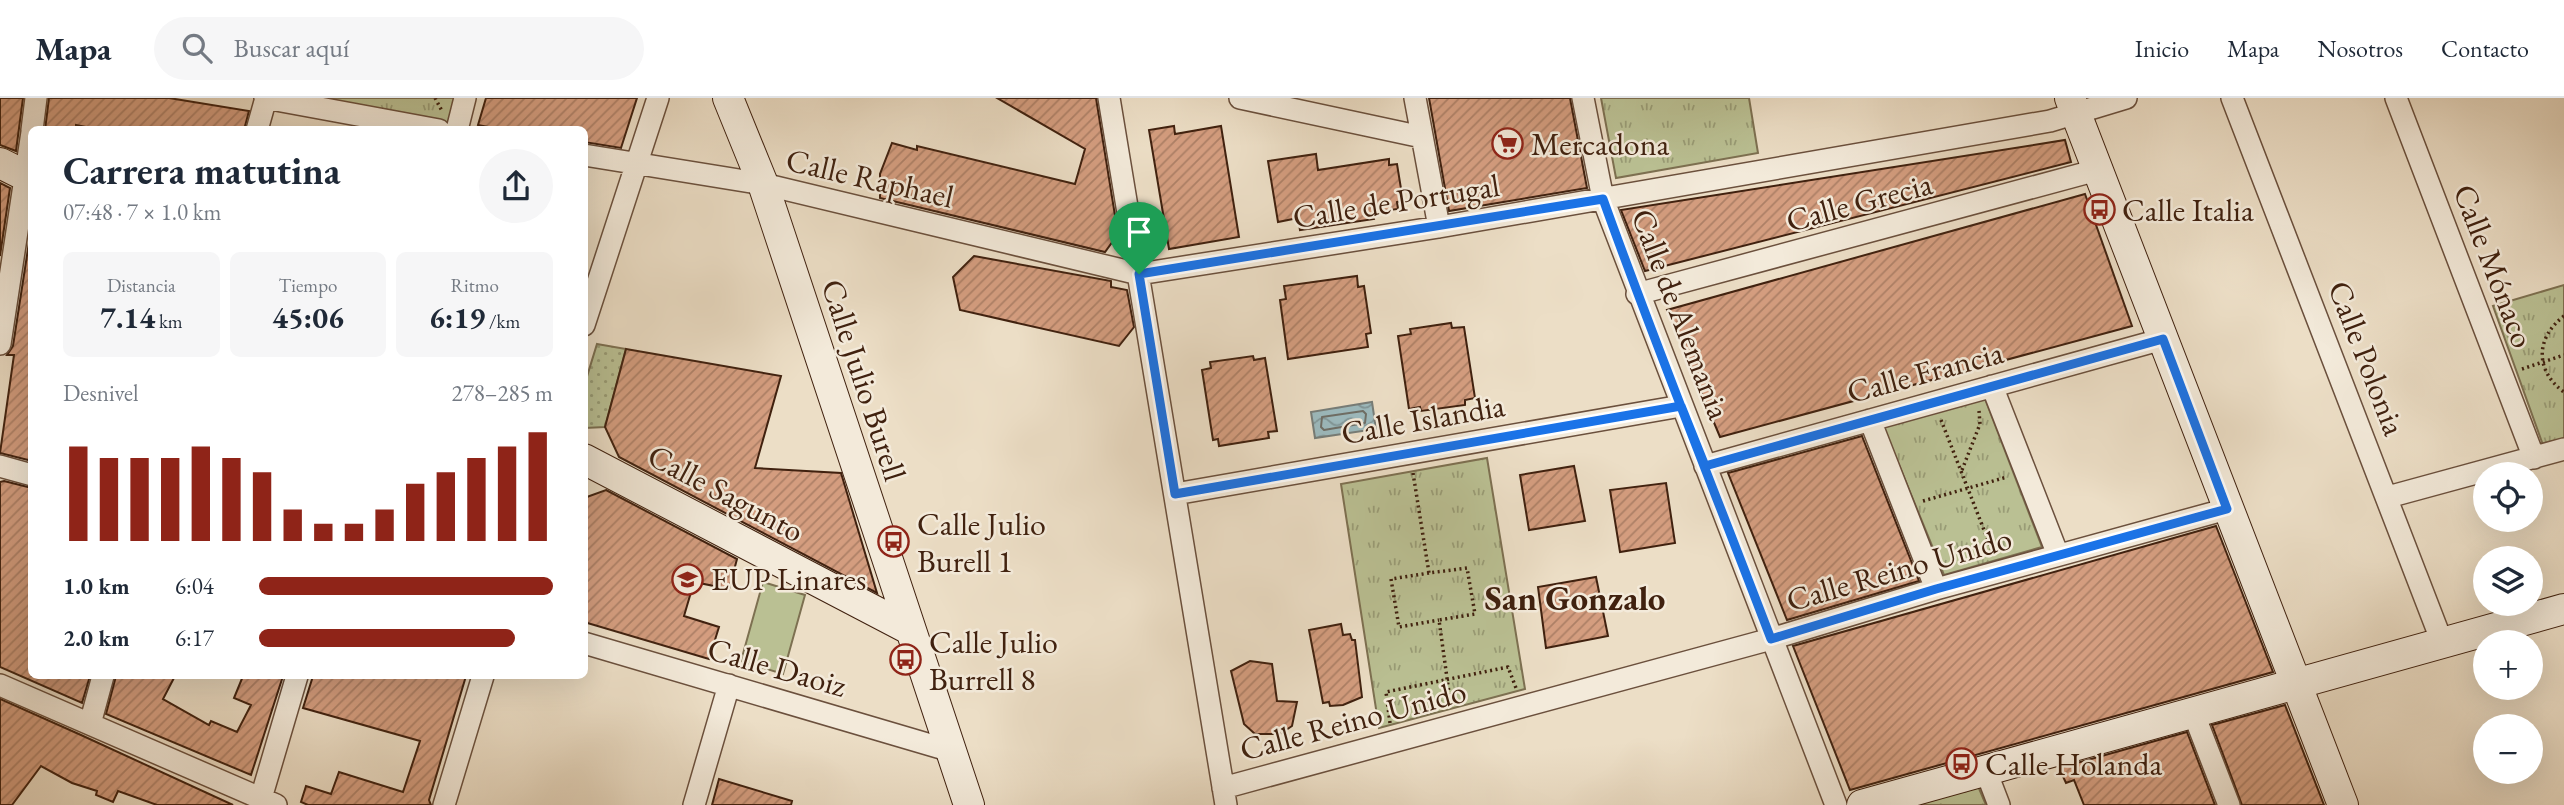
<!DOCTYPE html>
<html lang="es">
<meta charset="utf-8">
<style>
:root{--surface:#fff;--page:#f6f6f7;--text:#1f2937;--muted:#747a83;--line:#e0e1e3;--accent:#8f2418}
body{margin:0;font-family:"EB Garamond",serif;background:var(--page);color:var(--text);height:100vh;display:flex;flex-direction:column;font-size:26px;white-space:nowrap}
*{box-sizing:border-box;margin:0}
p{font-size:23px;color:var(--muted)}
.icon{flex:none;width:38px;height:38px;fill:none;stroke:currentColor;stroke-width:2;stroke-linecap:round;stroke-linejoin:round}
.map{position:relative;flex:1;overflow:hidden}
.details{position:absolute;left:28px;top:28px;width:560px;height:553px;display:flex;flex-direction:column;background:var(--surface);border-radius:10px;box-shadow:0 7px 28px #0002}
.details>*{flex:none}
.fabs{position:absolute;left:2473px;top:364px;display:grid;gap:14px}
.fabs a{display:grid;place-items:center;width:70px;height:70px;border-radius:50%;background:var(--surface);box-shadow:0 7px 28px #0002;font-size:35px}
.pin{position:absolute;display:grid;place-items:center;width:60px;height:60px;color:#fff;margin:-72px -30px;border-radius:50% 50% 50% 0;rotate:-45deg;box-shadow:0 0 7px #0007}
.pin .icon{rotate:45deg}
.round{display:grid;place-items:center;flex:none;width:74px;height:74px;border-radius:37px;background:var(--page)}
.headline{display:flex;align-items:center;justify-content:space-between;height:119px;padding:0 35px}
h1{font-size:38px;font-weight:700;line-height:52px}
.stats{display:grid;grid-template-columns:repeat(3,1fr);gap:10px;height:119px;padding:7px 35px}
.stats div{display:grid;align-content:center;border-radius:10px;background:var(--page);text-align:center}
.stats b{font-size:30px;font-weight:700}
.stats small{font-size:19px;font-weight:400}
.stats p{font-size:19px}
.chart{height:196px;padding:14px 35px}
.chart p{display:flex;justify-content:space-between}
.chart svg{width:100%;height:126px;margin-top:7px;stroke:var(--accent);stroke-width:6}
ul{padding:0 35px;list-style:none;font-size:23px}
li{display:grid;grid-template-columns:112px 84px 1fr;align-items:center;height:52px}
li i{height:18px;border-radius:9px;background:var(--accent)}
header{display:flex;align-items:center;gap:42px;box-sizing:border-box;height:98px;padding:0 35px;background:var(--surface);border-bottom:2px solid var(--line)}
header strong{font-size:33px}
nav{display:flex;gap:38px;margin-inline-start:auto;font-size:24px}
.search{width:490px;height:63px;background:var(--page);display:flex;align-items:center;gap:18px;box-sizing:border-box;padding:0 24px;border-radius:38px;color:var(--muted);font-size:26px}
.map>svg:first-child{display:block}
</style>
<header>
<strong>Mapa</strong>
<div class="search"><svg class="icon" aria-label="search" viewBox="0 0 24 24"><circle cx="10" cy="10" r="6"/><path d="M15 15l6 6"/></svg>Buscar aquí</div>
<nav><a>Inicio</a><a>Mapa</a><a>Nosotros</a><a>Contacto</a></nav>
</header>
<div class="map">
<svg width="2564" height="707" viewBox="0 0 2564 707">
<defs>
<pattern id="grass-tufts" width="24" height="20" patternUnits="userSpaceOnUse" patternTransform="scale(1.75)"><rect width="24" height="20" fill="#bac093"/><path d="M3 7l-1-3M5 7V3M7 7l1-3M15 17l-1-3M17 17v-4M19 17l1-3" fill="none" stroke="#999c76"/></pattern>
<pattern id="garden-dots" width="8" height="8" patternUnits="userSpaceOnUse" patternTransform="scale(1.75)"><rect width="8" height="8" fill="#bac093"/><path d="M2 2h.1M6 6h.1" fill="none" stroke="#999c76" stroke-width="1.8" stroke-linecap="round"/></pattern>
<pattern id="water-waves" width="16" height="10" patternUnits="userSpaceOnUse" patternTransform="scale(1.75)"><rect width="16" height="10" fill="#9cbabe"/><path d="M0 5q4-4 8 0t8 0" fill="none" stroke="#819799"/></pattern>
<pattern id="building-hatch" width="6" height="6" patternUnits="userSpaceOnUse" patternTransform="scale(1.75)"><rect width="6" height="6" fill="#d49d7f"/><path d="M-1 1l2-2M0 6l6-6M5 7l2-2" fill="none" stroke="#ad8066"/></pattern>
</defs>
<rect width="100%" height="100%" fill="#ecdec6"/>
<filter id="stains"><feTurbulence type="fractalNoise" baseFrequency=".00286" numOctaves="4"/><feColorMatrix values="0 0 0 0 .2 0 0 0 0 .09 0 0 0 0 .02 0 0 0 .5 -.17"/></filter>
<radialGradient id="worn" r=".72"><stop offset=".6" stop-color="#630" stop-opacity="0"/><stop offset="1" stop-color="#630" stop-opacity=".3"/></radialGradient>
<path fill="url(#grass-tufts)" stroke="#7d7051" stroke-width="2" d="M318,0H455L449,25Z
M1601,0H1749L1758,55L1616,80Z
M2564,187V340L2543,347L2493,208Z
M1985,301L2042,449L1944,477L1883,328Z
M1487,360L1525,591L1379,630L1341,386Z
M1978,688L1986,707H1909Z"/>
<path fill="url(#garden-dots)" stroke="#7d7051" stroke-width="2" d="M597,246L626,251L605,329L585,330V285Z"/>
<path fill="#bac093" stroke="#7d7051" stroke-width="2" d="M763,484L805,497L783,576L741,563Z"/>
<path fill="url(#water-waves)" stroke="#777d78" stroke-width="2" d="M1372,304L1376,331L1315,340L1311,314Z"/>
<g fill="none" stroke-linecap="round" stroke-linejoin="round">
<path stroke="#6e6e66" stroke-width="2" d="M1363,313L1366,316L1365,325L1324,332L1321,329L1322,319Z"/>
</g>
<path fill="url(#building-hatch)" stroke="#40210f" stroke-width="2" d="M0,0H23L16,53L0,47Z
M49,0H169L249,13L244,32H101L76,27V32H45Z
M486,0H637L621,50L584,44V32H503L478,27Z
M997,0H1096L1118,136L1105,154L880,100V76L892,45L917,52V48L1075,86L1085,51Z
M1429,0H1570L1587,90L1449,113Z
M1174,28L1175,36L1221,28L1239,139L1169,151L1149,32Z
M2065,42L2071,64L1645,173L1621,112Z
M1316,56L1318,72L1389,61V67L1397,66L1403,103L1397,104L1398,111L1373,114L1374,121L1300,132L1298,120L1278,124L1268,63Z
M0,85L10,90L0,158Z
M2085,96L2132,228L1720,339L1667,212Z
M32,125V363L0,355L14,257H7L13,248Z
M974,158L1111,183V189L1127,192L1134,229L1119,248L960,212L953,179Z
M1357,178L1358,189L1364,188L1371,235L1366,236L1368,249L1288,261L1280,202L1286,201L1284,188Z
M1451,225L1452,230L1464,229L1475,300L1465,302V307L1421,313L1420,309L1409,311L1398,238L1411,236L1410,231Z
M626,251L781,278L755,370L841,375L877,495L619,359L605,329Z
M1253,258L1254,262L1265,260L1277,333L1268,334L1269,340L1219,348L1218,341L1213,342L1202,272L1211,270L1210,264Z
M1862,338L1919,483L1787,522L1728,375Z
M1574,368L1585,423L1529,432L1520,377Z
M4,383L32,390V578H90L82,605L0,569V384Z
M1666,385L1675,445L1620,454L1610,392Z
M606,392L737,461L729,491L694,484L684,518L719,529L709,561L584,524V400Z
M2216,428L2273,574L1850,692L1793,548Z
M1596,479L1608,538L1546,550L1538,489Z
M1341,526L1343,537L1350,536L1352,542H1355L1362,599L1343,607L1330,608L1329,604L1323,605L1309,532Z
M1250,563L1272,566L1277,603L1297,604L1292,628L1280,636H1255L1244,626L1231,573Z
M116,578H175L163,601L209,627L211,623L237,634L251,607L234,600L243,578H283L251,677L106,616Z
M313,578H466L429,702L431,707H308L301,704L306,688L331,696L339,674L403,694L420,643L303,610Z
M0,601L81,637L233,707H157L118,693L113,704L96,697L97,693L72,685L41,668L12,707H0Z
M2285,607L2324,707H2242L2212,627Z
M2187,634L2215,707H2084L2074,682L2066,685L2059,670Z
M719,681L792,703L791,707H712Z"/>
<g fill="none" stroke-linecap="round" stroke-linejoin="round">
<defs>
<path id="street" d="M265,0L439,32
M1109,0L1226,707
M1240,0L1422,39
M1415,0L1439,129
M1583,0L1603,101L1836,707
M2232,0L2442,544
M2396,0L2534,360
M32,32L36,0
M257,32L266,0
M457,32L465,0
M584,57L763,86L1139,176L1439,129L2050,23L2126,0
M1637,196L2097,72
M584,227L658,0
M0,246L32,34
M1992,288L2058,457
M1870,322L1936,491
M0,368L32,377
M1705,368L2163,241
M1175,396L1681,308
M2388,399L2564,351
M584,545L951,653
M0,587L276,707
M2193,614L2229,707
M90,626L103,578
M1986,673L1999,707
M1223,690L1771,541L1936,491L2227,411
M259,707L297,578
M444,707L483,578
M694,707L729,587"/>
<path id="secondary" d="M728,0L763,86L969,707
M2070,0L2343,707
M0,65L32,81
M584,361L909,531
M1862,707L2564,511"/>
</defs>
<use href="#street" stroke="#6b503d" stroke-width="24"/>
<use href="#secondary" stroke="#40210f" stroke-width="32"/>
<path stroke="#40210f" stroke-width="3.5" stroke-dasharray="2 3.5" stroke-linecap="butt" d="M435,0L442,13
M2564,218C2535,240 2535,273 2564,294
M2522,271L2564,257
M1941,322L1993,455
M1962,372L1980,326L1979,313
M1413,375L1429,475L1467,470L1475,516L1439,522L1451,609
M1923,403L2007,379
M1429,475L1391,481L1399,529L1439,522
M1390,625L1386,594L1508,569L1516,590"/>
<use href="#street" stroke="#f3eada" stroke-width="21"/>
<use href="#secondary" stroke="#f3eada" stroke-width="30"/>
</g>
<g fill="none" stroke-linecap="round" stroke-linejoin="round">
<defs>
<path id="route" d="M1139,176L1603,101C1656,249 1715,394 1771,541L1936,491L2227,411L2163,241L1705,368L1681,308L1175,396L1139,176"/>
</defs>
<use href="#route" stroke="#fff" stroke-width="14"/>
<use href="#route" stroke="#1a73e8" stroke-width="9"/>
</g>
<defs>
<symbol id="supermarket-ring" viewBox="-11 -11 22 22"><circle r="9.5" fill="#f3eada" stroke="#8f2418" stroke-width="1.5"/><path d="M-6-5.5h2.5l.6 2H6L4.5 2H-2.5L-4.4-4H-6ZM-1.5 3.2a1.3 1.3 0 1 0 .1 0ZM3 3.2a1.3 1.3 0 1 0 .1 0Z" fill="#8f2418"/></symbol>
<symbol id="bus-ring" viewBox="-11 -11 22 22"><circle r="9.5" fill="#f3eada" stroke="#8f2418" stroke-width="1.5"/><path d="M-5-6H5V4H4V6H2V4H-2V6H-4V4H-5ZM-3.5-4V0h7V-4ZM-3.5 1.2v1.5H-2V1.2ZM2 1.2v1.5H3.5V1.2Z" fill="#8f2418"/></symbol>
<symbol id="university-ring" viewBox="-11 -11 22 22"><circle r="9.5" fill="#f3eada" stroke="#8f2418" stroke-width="1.5"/><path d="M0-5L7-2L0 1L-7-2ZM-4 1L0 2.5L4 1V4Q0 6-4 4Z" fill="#8f2418"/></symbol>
</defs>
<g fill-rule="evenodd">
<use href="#supermarket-ring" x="1490" y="28" width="35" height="35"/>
<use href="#bus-ring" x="2082" y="94" width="35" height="35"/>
<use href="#bus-ring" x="876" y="426" width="35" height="35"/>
<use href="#university-ring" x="670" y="464" width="35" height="35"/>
<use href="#bus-ring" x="888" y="544" width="35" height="35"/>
<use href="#bus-ring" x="1944" y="648" width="35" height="35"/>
</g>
<g text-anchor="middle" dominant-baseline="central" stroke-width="5" stroke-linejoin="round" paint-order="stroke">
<g font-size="32" fill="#40210f" stroke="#f3eada" text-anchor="start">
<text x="1531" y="46">Mercadona</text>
<text x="2122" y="112">Calle Italia</text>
<text x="917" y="426">Calle Julio<tspan x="917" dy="37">Burell 1</tspan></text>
<text x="711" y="481">EUP Linares</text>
<text x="929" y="544">Calle Julio<tspan x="929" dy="37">Burrell 8</tspan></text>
<text x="1985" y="666">Calle Holanda</text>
</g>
<g font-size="32" fill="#40210f" stroke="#f3eada">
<text transform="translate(870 80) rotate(13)">Calle Raphael</text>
<text transform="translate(1396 103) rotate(-9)">Calle de Portugal</text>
<text transform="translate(1859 104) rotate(-15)">Calle Grecia</text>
<text transform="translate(2494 168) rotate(69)">Calle Mónaco</text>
<text transform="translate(1681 216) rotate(69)">Calle de Alemania</text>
<text transform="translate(2367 260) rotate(69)">Calle Polonia</text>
<text transform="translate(1925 274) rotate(-15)">Calle Francia</text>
<text transform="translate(864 282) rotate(72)">Calle Julio Burell</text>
<text transform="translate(1423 321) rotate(-10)">Calle Islandia</text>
<text transform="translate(726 395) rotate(28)">Calle Sagunto</text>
<text transform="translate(1899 471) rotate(-16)">Calle Reino Unido</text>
<text transform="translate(777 569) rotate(16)">Calle Daoiz</text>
<text transform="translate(1353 622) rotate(-15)">Calle Reino Unido</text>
</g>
<g font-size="35" font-weight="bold" fill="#40210f" stroke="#f3eada">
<text x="1575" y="499">San Gonzalo</text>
</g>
</g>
<rect width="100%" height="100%" filter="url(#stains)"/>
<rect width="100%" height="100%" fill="url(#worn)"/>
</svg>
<div class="fabs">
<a><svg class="icon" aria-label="locate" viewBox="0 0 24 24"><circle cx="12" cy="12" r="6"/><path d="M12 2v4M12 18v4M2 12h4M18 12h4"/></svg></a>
<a><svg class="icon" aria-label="layers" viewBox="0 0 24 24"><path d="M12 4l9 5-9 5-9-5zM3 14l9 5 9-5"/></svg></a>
<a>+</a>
<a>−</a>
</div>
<div class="pin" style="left:1139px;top:176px;background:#1e9e55"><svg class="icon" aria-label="arrive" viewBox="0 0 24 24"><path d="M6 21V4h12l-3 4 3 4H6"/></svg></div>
<section class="details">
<div class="headline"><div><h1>Carrera matutina</h1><p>07:48 · 7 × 1.0 km</p></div><a class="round"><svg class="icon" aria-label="share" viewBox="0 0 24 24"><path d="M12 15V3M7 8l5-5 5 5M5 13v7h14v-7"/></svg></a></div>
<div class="stats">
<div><p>Distancia</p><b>7.14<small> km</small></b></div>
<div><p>Tiempo</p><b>45:06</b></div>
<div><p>Ritmo</p><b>6:19<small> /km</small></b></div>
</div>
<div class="chart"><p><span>Desnivel</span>278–285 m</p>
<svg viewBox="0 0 160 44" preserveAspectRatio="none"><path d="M5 44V11M15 44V15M25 44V15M35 44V15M45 44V11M55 44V15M65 44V20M75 44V33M85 44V38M95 44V38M105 44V33M115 44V24M125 44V20M135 44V15M145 44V11M155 44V6"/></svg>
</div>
<ul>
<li><b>1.0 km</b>6:04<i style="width:100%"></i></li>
<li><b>2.0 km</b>6:17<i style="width:87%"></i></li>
</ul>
</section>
</div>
